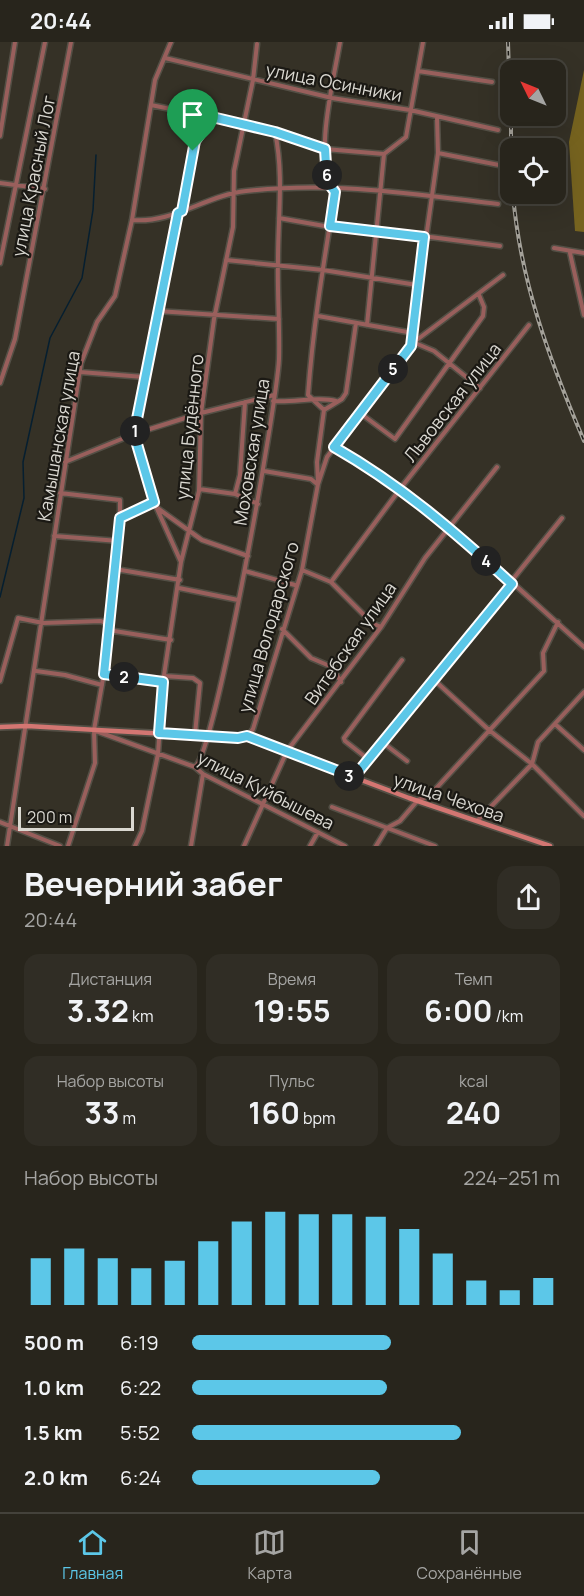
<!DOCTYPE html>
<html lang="ru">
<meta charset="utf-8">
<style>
:root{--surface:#28251c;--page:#302d25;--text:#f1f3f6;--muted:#a5a5a3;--line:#44423b;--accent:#5cc7e8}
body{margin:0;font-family:Manrope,sans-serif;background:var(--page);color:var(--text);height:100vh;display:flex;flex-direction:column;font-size:22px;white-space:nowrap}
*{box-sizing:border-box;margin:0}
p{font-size:20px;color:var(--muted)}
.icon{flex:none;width:33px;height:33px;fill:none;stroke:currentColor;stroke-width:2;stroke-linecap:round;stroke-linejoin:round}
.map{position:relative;height:804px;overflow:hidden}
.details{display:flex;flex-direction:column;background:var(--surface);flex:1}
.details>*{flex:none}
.needle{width:39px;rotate:313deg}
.buttons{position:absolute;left:500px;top:18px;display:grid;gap:12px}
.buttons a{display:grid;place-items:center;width:66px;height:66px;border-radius:12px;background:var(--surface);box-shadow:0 6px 24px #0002,0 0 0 2px var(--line);font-size:30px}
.scale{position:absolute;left:18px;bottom:15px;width:116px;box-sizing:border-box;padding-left:6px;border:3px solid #dad8d1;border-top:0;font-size:16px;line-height:21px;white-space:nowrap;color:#dad8d1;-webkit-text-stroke:4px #1b1914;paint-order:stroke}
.pin{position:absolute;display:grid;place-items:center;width:51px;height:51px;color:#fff;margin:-62px -26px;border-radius:50% 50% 50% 0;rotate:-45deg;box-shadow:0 0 6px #0007}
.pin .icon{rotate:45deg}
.km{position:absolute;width:30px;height:30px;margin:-15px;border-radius:50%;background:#222;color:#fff;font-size:16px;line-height:30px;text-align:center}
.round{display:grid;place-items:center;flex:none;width:63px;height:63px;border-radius:18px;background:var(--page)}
.overview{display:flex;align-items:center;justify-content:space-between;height:102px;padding:0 24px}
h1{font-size:33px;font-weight:700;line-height:45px}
.figures{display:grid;grid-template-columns:repeat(3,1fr);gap:9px;height:102px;padding:6px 24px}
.figures div{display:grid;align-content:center;border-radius:15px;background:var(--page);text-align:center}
.figures b{font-size:30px;font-weight:700}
.figures small{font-size:16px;font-weight:400}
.figures p{font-size:16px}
.chart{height:168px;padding:12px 24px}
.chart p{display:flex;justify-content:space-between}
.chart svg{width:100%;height:108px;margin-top:6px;stroke:var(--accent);stroke-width:6}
ul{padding:0 24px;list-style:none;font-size:20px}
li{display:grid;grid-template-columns:96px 72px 1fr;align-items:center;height:45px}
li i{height:15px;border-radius:8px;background:var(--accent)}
.status{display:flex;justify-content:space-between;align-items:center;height:42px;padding:0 30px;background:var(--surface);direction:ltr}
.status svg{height:16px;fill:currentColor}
.menu{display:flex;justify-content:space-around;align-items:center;height:84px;border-top:2px solid var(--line);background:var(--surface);font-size:16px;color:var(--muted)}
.menu a{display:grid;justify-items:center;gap:3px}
.menu .current{color:var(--accent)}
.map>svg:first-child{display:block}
</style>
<div class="status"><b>20:44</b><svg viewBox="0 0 49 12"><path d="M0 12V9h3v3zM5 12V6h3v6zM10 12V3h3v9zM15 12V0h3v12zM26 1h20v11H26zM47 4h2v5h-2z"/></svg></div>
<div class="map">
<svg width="584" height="804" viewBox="0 0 584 804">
<rect width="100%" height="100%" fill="#353126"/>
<path fill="#76631f" d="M584,28V190L575,189L569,100Z"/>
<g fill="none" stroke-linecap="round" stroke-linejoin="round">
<path stroke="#061f30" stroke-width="1.5" d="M0,555L24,456L23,420L50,296L82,236L93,168L96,113"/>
<defs>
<path id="street" d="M165,16L332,56L410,68L498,88
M418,29L492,40
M151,63L244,82L325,107L384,112
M0,94L15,0
M438,111L499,123
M0,141L45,147
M182,169L195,99L212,75
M279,176L330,185L376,188L500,204
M132,178C172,182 207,153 246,149C332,139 414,152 498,162
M554,206L584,211
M570,211L584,273
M226,218L323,228L417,243
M0,221L45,0
M157,269L279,277
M318,274L413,291
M367,283L384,112L406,95L423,0
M415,301L434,309L480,346
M411,303L438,111L437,75
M80,330L144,335
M0,341L15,297L71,0
M273,359C293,361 318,354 336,359
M324,368L342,357L346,351L356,281
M360,371L395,397L483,274L484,265L479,253
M334,405C427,458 504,534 584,605
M65,420L134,392L201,371L274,353
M264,429L311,437L317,442
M318,440L317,420L324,368L308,353C313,284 324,219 335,151C312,120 334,37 340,0
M199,447L235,452L258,462
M60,451L120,458V476
M235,452L240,433L245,360
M154,460L181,520
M156,465L202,498L248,514
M54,494L119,499
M115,527L180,538
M302,528L331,540L372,581L381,585
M245,529L295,543
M331,540L400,447L529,283
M179,546L238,558
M282,587L311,616L332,625L341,640
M108,588L171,598
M36,629L65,633L102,643
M104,631L163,640
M164,634L193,636L200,641L195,692
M432,636L489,688L532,722L584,774
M0,639L18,576L43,581L101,579L109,583
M555,682L584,708
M96,689L195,725L203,732L345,804
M247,695L253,687L302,528L318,442L327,415L414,300L503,233
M382,700L407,719
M368,717L345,699L344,696L402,618
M195,725C215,711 277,362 279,317C280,284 277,250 278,217C278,174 284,133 275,90
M354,735L562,476
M332,765L435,804
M477,779L532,722L538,700L584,650
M0,780L60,804
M7,804L81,321L97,280L115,254L132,178L155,38L171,0
M68,804L95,721L94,688L104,631L120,476L154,460L134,392L178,171
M135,804L142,789L158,712L163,640L181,520L199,449L201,371L214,277L233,185L234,129L253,38L257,2
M191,804L203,732
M244,804L287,709L381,585L425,516L497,425
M310,804L318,790
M376,804L387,786L400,779L418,758L429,754L544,629L543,611L558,580"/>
<path id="secondary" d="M0,685L27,684L238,696L247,695L409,756L550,804"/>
</defs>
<use href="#street" stroke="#534f45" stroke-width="7"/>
<use href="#secondary" stroke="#534f45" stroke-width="8"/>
<use href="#street" stroke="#995f5c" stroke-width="4"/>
<use href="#secondary" stroke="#d37672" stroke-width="4.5"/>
<defs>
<path id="rail" d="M508,0L510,61
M511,74V106
M513,152C520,239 550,319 584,399"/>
</defs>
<use href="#rail" stroke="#a4a199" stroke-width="4"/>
<use href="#rail" stroke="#1b1914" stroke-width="1.5" stroke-dasharray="4.5" stroke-linecap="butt"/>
</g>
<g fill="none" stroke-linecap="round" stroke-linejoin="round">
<defs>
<path id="route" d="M212,75L275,90L325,107L327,139L335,150L330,184L424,195L411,304L334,405C402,444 454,489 512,542L354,735L247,694L238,696L159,691L163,640L104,632L120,476L154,460L134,392L178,171L182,169L195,99Z"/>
</defs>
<use href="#route" stroke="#fff" stroke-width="12"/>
<use href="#route" stroke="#5cc7e8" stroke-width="8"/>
</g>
<g text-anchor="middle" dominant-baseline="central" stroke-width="4.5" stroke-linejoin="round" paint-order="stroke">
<g font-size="18" fill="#dad8d1" stroke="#1b1914">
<text transform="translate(334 40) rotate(11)">улица Осинники</text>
<text transform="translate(33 134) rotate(-79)">улица Красный Лог</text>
<text transform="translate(452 360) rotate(-52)">Львовская улица</text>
<text transform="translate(189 385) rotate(-84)">улица Будённого</text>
<text transform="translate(58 394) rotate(-80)">Камышанская улица</text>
<text transform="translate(251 410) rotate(-81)">Моховская улица</text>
<text transform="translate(268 585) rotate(-74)">улица Володарского</text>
<text transform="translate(350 601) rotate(-55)">Витебская улица</text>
<text transform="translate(266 748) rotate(27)">улица Куйбышева</text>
<text transform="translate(449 755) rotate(19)">улица Чехова</text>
</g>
</g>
</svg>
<div class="buttons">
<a><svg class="needle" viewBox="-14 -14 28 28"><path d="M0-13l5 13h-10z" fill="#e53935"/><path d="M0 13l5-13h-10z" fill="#a5a5a3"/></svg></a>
<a><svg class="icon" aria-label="locate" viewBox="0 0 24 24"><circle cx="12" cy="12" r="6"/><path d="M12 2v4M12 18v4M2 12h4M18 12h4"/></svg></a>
</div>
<div class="scale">200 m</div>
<div class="pin" style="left:193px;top:109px;background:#1e9e55"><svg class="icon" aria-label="arrive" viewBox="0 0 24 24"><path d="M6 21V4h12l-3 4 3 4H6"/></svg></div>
<b class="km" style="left:135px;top:389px">1</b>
<b class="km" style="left:124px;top:635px">2</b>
<b class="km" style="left:349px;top:734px">3</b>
<b class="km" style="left:486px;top:519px">4</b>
<b class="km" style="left:393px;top:327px">5</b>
<b class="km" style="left:327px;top:133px">6</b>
</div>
<section class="details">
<div class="overview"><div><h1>Вечерний забег</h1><p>20:44</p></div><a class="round"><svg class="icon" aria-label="share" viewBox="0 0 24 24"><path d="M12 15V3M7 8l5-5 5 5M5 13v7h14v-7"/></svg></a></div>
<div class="figures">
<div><p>Дистанция</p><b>3.32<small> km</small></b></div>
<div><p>Время</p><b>19:55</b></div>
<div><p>Темп</p><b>6:00<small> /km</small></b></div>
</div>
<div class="figures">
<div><p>Набор высоты</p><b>33<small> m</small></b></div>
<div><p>Пульс</p><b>160<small> bpm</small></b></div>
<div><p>kcal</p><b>240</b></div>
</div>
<div class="chart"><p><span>Набор высоты</span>224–251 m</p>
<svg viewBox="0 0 160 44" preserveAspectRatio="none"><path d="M5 44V25M15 44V21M25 44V25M35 44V29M45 44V26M55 44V18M65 44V10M75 44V6M85 44V7M95 44V7M105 44V8M115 44V13M125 44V23M135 44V34M145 44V38M155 44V33"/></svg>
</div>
<ul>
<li><b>500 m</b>6:19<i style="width:54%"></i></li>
<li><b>1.0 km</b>6:22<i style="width:53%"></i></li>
<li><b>1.5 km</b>5:52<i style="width:73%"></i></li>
<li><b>2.0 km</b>6:24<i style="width:51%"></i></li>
</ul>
</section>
<nav class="menu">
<a class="current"><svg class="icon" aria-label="home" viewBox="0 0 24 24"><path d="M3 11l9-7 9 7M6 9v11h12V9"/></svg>Главная</a>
<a><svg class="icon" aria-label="map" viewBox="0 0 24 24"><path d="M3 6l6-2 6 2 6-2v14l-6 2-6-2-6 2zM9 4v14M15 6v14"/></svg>Карта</a>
<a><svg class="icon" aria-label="saved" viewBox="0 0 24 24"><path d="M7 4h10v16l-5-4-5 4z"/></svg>Сохранённые</a>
</nav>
